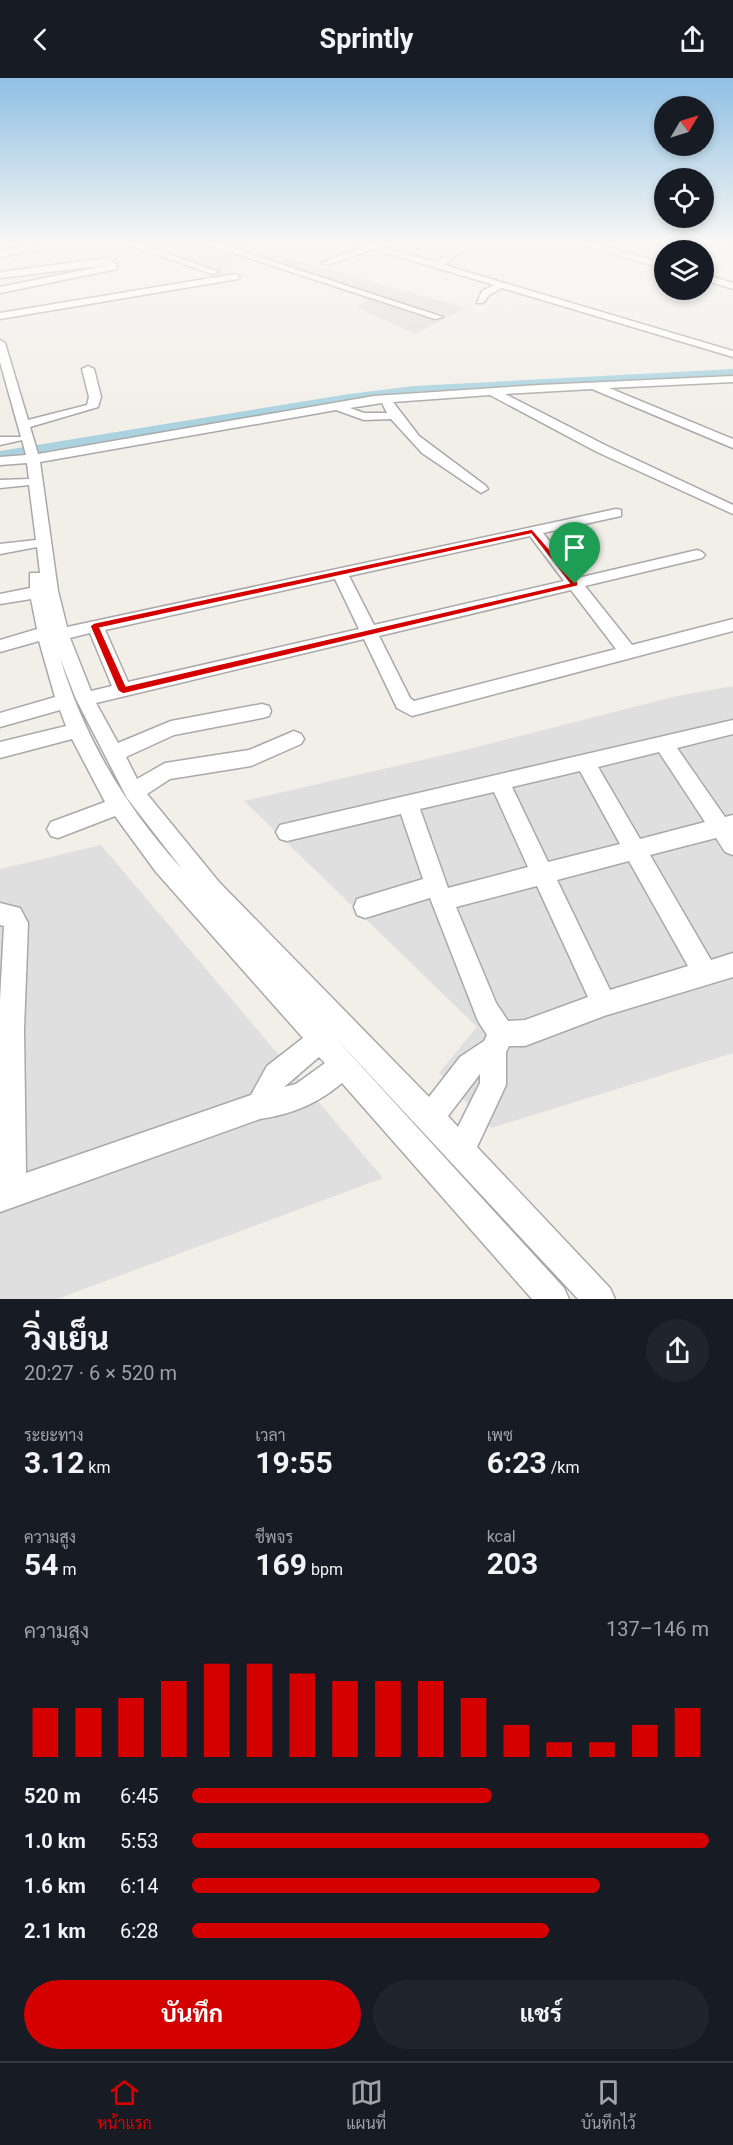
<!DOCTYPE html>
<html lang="th">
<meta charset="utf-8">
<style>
:root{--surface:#171b24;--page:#20242c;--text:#f1f3f6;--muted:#9ea1a6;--line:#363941;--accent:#d40000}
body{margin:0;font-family:Roboto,Sarabun,sans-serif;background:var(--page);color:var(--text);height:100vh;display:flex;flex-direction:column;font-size:22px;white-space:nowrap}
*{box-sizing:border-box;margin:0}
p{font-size:20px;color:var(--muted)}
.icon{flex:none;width:33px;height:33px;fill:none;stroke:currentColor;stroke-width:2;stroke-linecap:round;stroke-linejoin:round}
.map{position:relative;height:1221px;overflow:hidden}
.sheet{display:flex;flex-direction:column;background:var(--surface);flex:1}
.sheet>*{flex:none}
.needle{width:39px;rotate:52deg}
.fabs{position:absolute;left:654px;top:18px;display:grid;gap:12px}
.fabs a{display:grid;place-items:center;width:60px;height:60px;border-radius:50%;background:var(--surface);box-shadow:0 3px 9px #0003;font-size:30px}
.pin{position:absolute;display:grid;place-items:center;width:51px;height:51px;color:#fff;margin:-62px -26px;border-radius:50% 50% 50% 0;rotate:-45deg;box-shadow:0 0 6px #0007}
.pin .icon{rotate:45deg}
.round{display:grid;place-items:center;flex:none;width:63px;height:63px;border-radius:32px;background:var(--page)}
.summary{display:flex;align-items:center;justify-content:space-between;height:102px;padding:0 24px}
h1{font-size:33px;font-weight:700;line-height:45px}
.figures{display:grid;grid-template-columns:repeat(3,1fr);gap:9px;height:102px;padding:6px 24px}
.figures div{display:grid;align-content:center}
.figures b{font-size:30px;font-weight:700}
.figures small{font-size:16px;font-weight:400}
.figures p{font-size:16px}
.chart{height:168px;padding:12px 24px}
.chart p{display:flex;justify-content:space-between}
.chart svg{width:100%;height:108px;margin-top:6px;stroke:var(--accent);stroke-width:6}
.action{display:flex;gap:12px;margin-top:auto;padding:12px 24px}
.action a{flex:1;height:69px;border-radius:36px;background:var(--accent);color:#fff;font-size:24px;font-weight:700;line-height:69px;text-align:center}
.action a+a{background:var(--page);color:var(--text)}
ul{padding:0 24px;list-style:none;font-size:20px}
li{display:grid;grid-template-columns:96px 72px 1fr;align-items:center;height:45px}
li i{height:15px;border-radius:8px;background:var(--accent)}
header{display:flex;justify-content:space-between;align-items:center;height:78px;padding:0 24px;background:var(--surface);font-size:27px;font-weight:700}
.menu{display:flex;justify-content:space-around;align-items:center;height:84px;border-top:2px solid var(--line);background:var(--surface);font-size:16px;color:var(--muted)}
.menu a{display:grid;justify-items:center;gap:3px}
.menu .on{color:var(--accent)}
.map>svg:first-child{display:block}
</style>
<header><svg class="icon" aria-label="back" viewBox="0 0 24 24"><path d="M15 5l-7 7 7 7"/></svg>Sprintly<svg class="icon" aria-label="share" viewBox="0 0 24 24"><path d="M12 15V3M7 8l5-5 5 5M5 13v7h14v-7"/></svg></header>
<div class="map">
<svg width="733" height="1221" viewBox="0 0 733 1221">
<rect width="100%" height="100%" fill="#f2efe9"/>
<path fill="#e0dfdf" d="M129,166H238L465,230L415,256L356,229L369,222L282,193L248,182L216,195Z
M733,608V975L491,1050L439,995L477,949L244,723L457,674L677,618Z
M101,767L383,1100L57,1221H0V791Z"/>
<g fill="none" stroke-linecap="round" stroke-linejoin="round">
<path fill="#aad3df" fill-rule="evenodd" d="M733,291V297L414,314L349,322L0,381V373L349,316L414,308Z"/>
<defs>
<path id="minor" d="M127,166H139L219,194L212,196Z
M206,166H219L443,239L435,241Z
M362,166H375L436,184L462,166H471L444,187L733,273V279L502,210L489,217L483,225H477L482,213L494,207L373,171L328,187L321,185L364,168Z
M582,166H595L664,185V191Z
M33,167L36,172L0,179V173Z
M108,180L117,187V191L0,215V209L108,187L0,200V194Z
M235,196L240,199L238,201L0,241V235Z
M704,196L733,205V211L704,202Z
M0,262L5,265L28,342L87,327L89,319L82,291L88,288L94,291L101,319L98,329L30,349L38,376L374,318L540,307L733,298V304L609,310L733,361V370L592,311L505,316L607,368L733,427V436L597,374L490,317L393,324L419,358L486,408L488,411L481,415L422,375L391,341L364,342L336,332L40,384L58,513L67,549L616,431L621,432V438L543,455L578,500L697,472L702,474L705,477L702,480L585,508L632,567L733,541V553L412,638L397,630L364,561L96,625L118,665L171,643L262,626L269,628L271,633L269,638L262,640L174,657L126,679L137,701L165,685L249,672L294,653L301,656L304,661L301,666L251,688L170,701L147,716L219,804L429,1019L460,979L484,963L487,957L478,943L430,820L365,840L357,837L354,829L357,821L423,801L401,736L287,763L280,761L276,754L280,747L733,642V656L677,670L725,739L733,737V777L725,774L716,760L650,777L711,882L733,875V899L604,938L525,968H509L506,974V1007L477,1069L610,1210L615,1221H578L330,954L564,1210L569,1221H532L342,1005C317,1026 292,1036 260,1041L0,1134V922L4,848L0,847V825L20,830L28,845L24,952L26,1095L251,1017L267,988L303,960L156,794L115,738L58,760L51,758L47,751L51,744L105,724L72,661L0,680V664L66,648L60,632L0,649V635L55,619L39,563L0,574V562L37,551L31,521L0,526V516L30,510V495H40L37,469L0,476V466L36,462L29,407L0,410V402L29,401L27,385L0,387V379L26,377L22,362L0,367V359H21L0,284ZM382,325L387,335H364L350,330ZM530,458L564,503L374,547L349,498ZM335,501L359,551L128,604L105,552ZM571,512L616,571L414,623L410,620L379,558ZM90,555L112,608L91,613L70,560ZM60,580L76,621L127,720L182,791C125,729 84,659 60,580ZM659,674L705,744L640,761L598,689ZM580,693L620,766L548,784L512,709ZM494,714L528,789L448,810L420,731ZM629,783L688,888L610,912L557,802ZM537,808L588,919L525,942L508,943L496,925L456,829ZM319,979L325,985L296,1006L284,1009ZM480,996V1005L458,1049L448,1038Z"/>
</defs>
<use href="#minor" stroke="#a9a9a9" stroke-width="3"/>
<use href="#minor" fill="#fff" fill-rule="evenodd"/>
</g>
<linearGradient id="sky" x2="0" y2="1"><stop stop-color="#8fc0e4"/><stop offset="0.49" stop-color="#f9f8f5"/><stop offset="1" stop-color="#f9f8f5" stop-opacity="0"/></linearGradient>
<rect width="733" height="337" fill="url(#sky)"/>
<path fill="#d40000" stroke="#fff" stroke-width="1.5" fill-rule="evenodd" d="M532,451L578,504V508L123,616L118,613L90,548L94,545ZM531,456L569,505L126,608L100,550Z"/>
</svg>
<div class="fabs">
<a><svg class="needle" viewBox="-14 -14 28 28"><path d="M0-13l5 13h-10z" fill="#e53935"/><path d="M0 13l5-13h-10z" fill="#9ea1a6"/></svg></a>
<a><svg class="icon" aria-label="locate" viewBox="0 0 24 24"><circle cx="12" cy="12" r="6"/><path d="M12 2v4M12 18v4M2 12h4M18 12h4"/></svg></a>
<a><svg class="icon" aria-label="layers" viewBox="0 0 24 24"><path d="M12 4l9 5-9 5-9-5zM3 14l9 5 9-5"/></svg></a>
</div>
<div class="pin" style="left:575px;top:506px;background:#1e9e55"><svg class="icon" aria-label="arrive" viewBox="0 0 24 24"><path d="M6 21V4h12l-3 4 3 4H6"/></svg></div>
</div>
<section class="sheet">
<div class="summary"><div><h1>วิ่งเย็น</h1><p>20:27 · 6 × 520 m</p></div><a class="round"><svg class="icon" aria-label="share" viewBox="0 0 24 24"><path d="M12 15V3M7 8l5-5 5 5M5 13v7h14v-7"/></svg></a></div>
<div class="figures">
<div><p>ระยะทาง</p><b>3.12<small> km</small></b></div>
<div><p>เวลา</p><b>19:55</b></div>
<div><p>เพซ</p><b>6:23<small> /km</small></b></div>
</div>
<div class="figures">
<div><p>ความสูง</p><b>54<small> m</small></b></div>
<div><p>ชีพจร</p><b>169<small> bpm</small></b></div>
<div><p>kcal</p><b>203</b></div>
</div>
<div class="chart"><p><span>ความสูง</span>137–146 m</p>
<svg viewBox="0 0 160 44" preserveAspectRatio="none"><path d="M5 44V24M15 44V24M25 44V20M35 44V13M45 44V6M55 44V6M65 44V10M75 44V13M85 44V13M95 44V13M105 44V20M115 44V31M125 44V38M135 44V38M145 44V31M155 44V24"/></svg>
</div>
<ul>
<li><b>520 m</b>6:45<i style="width:58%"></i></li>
<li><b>1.0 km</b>5:53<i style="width:100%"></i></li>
<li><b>1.6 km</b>6:14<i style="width:79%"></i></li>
<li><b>2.1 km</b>6:28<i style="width:69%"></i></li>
</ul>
<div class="action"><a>บันทึก</a><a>แชร์</a></div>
</section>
<nav class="menu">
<a class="on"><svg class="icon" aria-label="home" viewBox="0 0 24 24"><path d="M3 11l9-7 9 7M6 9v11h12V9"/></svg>หน้าแรก</a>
<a><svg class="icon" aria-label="map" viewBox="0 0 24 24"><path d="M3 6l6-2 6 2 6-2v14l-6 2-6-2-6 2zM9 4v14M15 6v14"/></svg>แผนที่</a>
<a><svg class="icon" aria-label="saved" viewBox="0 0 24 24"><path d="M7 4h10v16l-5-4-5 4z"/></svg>บันทึกไว้</a>
</nav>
